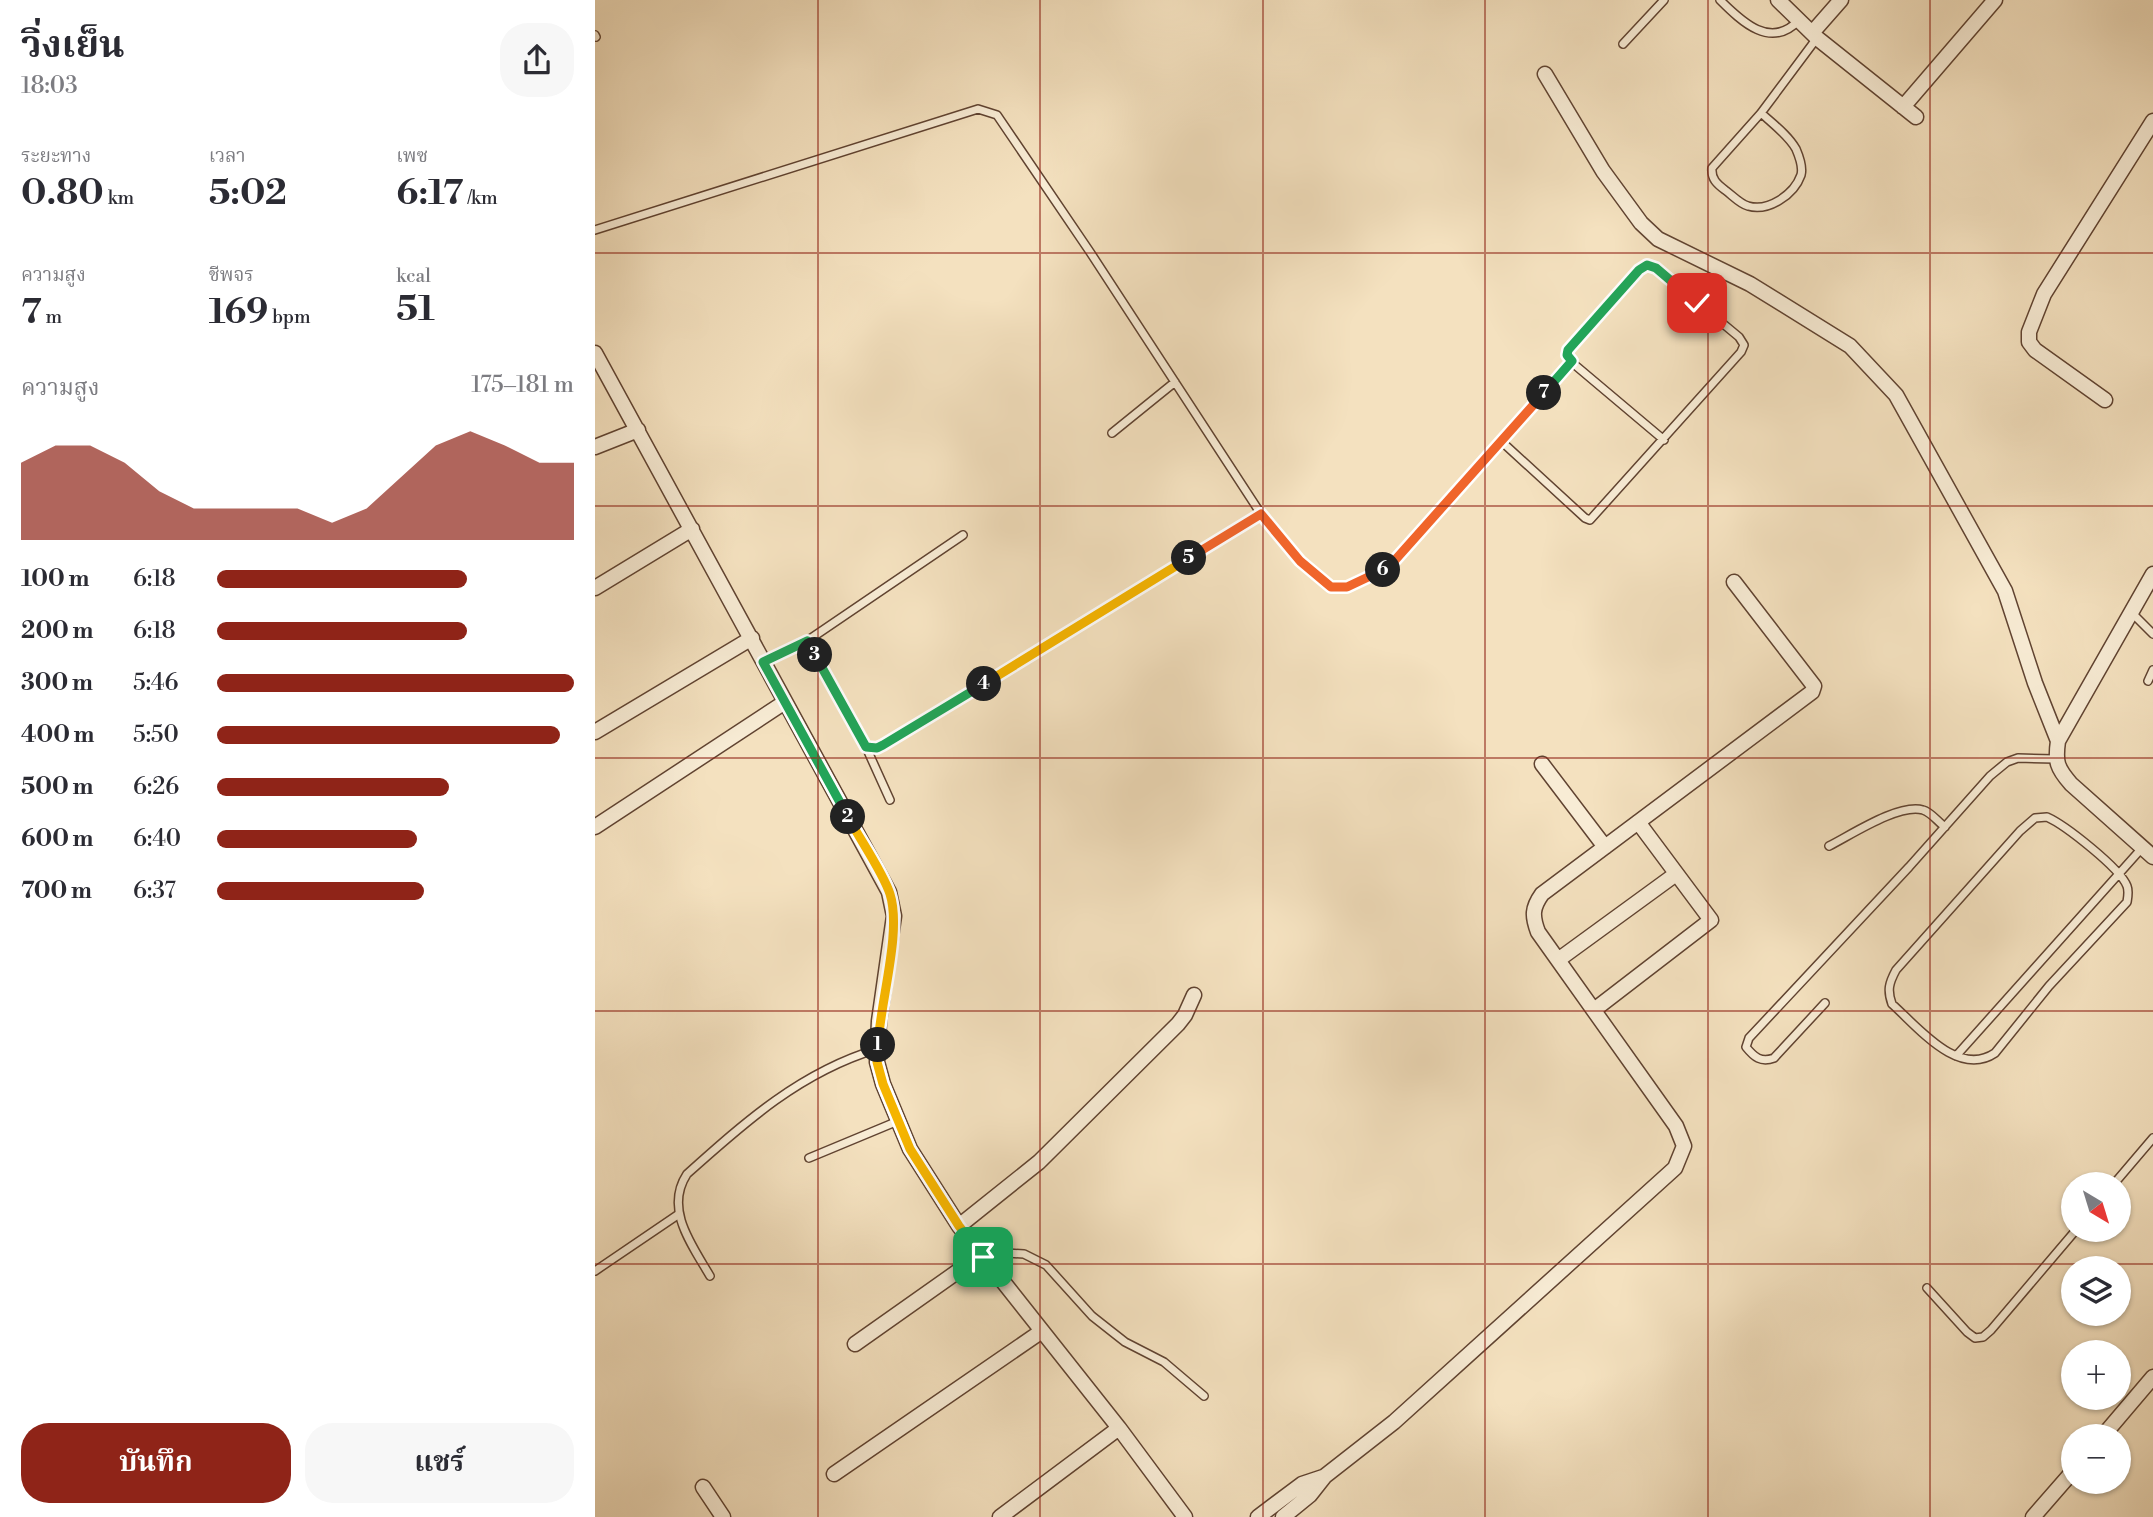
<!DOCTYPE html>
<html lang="th">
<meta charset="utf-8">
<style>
:root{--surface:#fff;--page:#f7f7f7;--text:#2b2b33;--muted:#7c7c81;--accent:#8f2418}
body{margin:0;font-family:"Libre Bodoni","Noto Serif Thai",serif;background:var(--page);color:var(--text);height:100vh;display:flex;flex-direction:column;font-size:26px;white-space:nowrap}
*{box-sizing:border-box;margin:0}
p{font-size:23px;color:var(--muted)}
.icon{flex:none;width:38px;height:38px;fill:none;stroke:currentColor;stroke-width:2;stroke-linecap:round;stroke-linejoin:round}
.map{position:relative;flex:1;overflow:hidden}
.sheet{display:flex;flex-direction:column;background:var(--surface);width:595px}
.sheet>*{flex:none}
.needle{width:46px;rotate:142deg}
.fabs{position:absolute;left:1466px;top:1172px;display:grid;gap:14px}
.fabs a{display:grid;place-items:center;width:70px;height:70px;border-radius:50%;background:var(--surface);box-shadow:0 2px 5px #0004;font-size:35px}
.pin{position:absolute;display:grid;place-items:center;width:60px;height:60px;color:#fff;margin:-30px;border-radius:14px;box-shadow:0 4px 10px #0006}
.km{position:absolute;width:35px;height:35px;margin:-18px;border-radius:50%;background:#222;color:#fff;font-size:19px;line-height:35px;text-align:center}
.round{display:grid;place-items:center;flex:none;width:74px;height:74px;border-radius:28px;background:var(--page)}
.summary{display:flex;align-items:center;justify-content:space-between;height:119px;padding:0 21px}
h1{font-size:38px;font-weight:700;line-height:52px}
.figures{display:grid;grid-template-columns:repeat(3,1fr);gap:10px;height:119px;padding:7px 21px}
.figures div{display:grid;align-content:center}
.figures b{font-size:35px;font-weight:700}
.figures small{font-size:19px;font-weight:400}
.figures p{font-size:19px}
.chart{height:196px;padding:14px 21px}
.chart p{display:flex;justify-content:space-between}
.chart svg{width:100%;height:126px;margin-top:7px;fill:var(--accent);opacity:.7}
.action{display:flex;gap:14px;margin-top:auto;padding:14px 21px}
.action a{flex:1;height:80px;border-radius:28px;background:var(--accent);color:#fff;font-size:28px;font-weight:700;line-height:80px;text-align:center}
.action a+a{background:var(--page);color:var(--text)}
ul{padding:0 21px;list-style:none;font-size:23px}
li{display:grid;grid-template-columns:112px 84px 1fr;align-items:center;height:52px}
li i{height:18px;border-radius:9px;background:var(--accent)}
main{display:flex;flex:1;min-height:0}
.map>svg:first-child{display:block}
</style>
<main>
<section class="sheet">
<div class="summary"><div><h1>วิ่งเย็น</h1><p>18:03</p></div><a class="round"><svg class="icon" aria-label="share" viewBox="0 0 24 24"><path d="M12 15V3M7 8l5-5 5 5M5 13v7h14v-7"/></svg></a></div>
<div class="figures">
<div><p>ระยะทาง</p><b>0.80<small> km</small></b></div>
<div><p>เวลา</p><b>5:02</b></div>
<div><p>เพซ</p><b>6:17<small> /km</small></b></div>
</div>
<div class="figures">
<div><p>ความสูง</p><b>7<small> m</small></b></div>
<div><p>ชีพจร</p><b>169<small> bpm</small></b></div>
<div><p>kcal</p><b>51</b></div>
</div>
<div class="chart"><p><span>ความสูง</span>175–181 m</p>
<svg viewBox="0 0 160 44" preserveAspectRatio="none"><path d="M0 44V17L10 11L20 11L30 17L40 27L50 33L60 33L70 33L80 33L90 38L100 33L110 22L120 11L130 6L140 11L150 17L160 17V44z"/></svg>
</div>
<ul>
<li><b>100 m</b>6:18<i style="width:70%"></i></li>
<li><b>200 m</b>6:18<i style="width:70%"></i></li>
<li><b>300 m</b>5:46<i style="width:100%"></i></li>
<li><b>400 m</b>5:50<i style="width:96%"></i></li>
<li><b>500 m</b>6:26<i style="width:65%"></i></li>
<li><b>600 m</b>6:40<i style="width:56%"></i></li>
<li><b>700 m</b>6:37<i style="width:58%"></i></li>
</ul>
<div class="action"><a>บันทึก</a><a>แชร์</a></div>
</section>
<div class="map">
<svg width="1558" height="1517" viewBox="0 0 1558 1517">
<rect width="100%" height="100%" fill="#f4e1bf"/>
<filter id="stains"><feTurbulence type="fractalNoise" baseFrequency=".00286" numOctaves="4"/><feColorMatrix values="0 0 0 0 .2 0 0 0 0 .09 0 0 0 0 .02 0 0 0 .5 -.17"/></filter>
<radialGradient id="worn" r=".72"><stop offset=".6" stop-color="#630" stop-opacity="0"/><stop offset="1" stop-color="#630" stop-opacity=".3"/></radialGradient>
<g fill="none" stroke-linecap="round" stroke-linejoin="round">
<defs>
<path id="service" d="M1125,0C1147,22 1176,50 1204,20
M0,35L1,37
M1028,44L1069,0
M1166,113C1178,124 1193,135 1201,149C1204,156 1208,168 1206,175C1199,195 1173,212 1153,206C1145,204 1137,195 1130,190C1122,184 1116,179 1117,168L1166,113L1222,38
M0,230L383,109L402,115L495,252L666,514L705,561L736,587H752L793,567L977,361
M517,433L580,382
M906,441L990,518L995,520L1146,352L1149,345L1144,337L1061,268L1052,265L1044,270L973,350L974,360L1069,440
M1537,613L1558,634
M212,641L368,535
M168,662L212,641L271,747L282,748L666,514
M1553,681L1558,670
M271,747L295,800
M1452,817C1470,825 1525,868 1532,886C1534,891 1533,896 1532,902L1454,986L1400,1053C1363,1078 1323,1027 1297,1004C1292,990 1294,983 1301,970L1425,831L1440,818Z
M1234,846C1256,835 1304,803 1328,810C1336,812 1343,822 1350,827
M1230,1003L1179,1058C1166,1063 1159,1057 1151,1047L1154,1038L1314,867L1395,776L1412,762L1423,758L1460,759
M1361,1056L1547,848
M214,1158L303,1121
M1518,1185L1558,1138
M389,1257L412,1253L429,1254L451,1265L497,1316L530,1342L569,1362L609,1396
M0,1271L84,1214
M115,1276C97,1245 69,1209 92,1174C151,1121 206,1072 282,1049
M1332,1288L1372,1332L1380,1338L1388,1337L1396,1330L1481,1230"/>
<path id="minor" d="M1183,0L1222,38L1321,117
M1217,33L1246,0
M950,74L1008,171L1046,223L1063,239L1155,284L1255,346L1301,395L1410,591L1440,683L1463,741
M1308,107L1400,0
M0,353L294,892L299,916L284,1021L282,1062L288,1084L315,1149L364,1226L524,1428L590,1517
M1510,400L1440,350L1434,342V332L1449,294L1558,121
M0,447L43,430
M1558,574L1463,741C1460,762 1462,768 1476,784L1558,857
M0,588L97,529
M0,732L157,638
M947,764L1010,847
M0,827L190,702
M963,960L1081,874
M999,1010L1116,920L1043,822
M364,1226L444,1162L583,1024L590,1015L599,995
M260,1344L386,1255
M1507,1437L1558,1377
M239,1474L447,1331
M108,1487L128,1517
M405,1517L524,1428
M663,1517L707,1484L728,1477
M688,1517L715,1495L730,1476L799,1422L1080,1168L1089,1146L1081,1126L943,932C937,916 937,908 947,894L1217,692L1219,686L1139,582
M1438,1517L1479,1470"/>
</defs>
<use href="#service" stroke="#604331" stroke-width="10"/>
<use href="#minor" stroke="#604331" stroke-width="17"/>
<use href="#service" stroke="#f8ecd5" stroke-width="7"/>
<use href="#minor" stroke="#f8ecd5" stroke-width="14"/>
</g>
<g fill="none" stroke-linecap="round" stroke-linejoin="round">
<defs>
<path id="split-1" d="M283,1045L282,1062L288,1084L315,1149L364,1226L388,1257"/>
<path id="split-2" d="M253,817C264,838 288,872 295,894C307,932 285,1002 283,1045"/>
<path id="split-3" d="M220,655L212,641L168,662L253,817"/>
<path id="split-4" d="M220,655L271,747L282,748L288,745L389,684"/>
<path id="split-5" d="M389,684L594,558"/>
<path id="split-6" d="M594,558L666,514L705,561L736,587H752L788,570"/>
<path id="split-7" d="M788,570L793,568L949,393"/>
<path id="split-8" d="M949,393L977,361L972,355L973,350L1044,270L1052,265L1061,268L1102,303"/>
</defs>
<use href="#split-1" stroke="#fff" stroke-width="14"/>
<use href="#split-2" stroke="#fff" stroke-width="14"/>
<use href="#split-3" stroke="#fff" stroke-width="14"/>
<use href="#split-4" stroke="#fff" stroke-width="14"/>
<use href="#split-5" stroke="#fff" stroke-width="14"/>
<use href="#split-6" stroke="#fff" stroke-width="14"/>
<use href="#split-7" stroke="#fff" stroke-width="14"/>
<use href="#split-8" stroke="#fff" stroke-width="14"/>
<use href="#split-1" stroke="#f5b400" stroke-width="9"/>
<use href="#split-2" stroke="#f5b400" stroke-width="9"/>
<use href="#split-3" stroke="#22a559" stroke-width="9"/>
<use href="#split-4" stroke="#22a559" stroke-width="9"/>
<use href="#split-5" stroke="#f5b400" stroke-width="9"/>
<use href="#split-6" stroke="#f0652b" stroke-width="9"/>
<use href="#split-7" stroke="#f0652b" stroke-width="9"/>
<use href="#split-8" stroke="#22a559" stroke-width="9"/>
</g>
<path fill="none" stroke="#8f2418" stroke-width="2" stroke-opacity="0.55" d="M223,0V1517M445,0V1517M668,0V1517M890,0V1517M1113,0V1517M1335,0V1517M0,253H1558M0,506H1558M0,758H1558M0,1011H1558M0,1264H1558"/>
<rect width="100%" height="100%" filter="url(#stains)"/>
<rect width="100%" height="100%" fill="url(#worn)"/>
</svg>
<div class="fabs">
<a><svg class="needle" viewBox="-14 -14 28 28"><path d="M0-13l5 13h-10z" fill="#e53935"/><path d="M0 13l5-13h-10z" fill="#7c7c81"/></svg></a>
<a><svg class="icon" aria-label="layers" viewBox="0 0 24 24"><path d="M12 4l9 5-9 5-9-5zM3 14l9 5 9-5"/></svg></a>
<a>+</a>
<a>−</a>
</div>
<div class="pin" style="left:388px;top:1257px;background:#1e9e55"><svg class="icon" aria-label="arrive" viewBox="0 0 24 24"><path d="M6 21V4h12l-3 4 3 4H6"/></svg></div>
<div class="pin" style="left:1102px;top:303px;background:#d93025"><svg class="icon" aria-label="check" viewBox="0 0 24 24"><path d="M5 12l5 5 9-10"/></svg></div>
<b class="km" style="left:283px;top:1045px">1</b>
<b class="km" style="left:253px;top:817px">2</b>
<b class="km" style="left:220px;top:655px">3</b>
<b class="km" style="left:389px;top:684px">4</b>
<b class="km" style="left:594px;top:558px">5</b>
<b class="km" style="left:788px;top:570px">6</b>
<b class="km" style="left:949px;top:393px">7</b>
</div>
</main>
